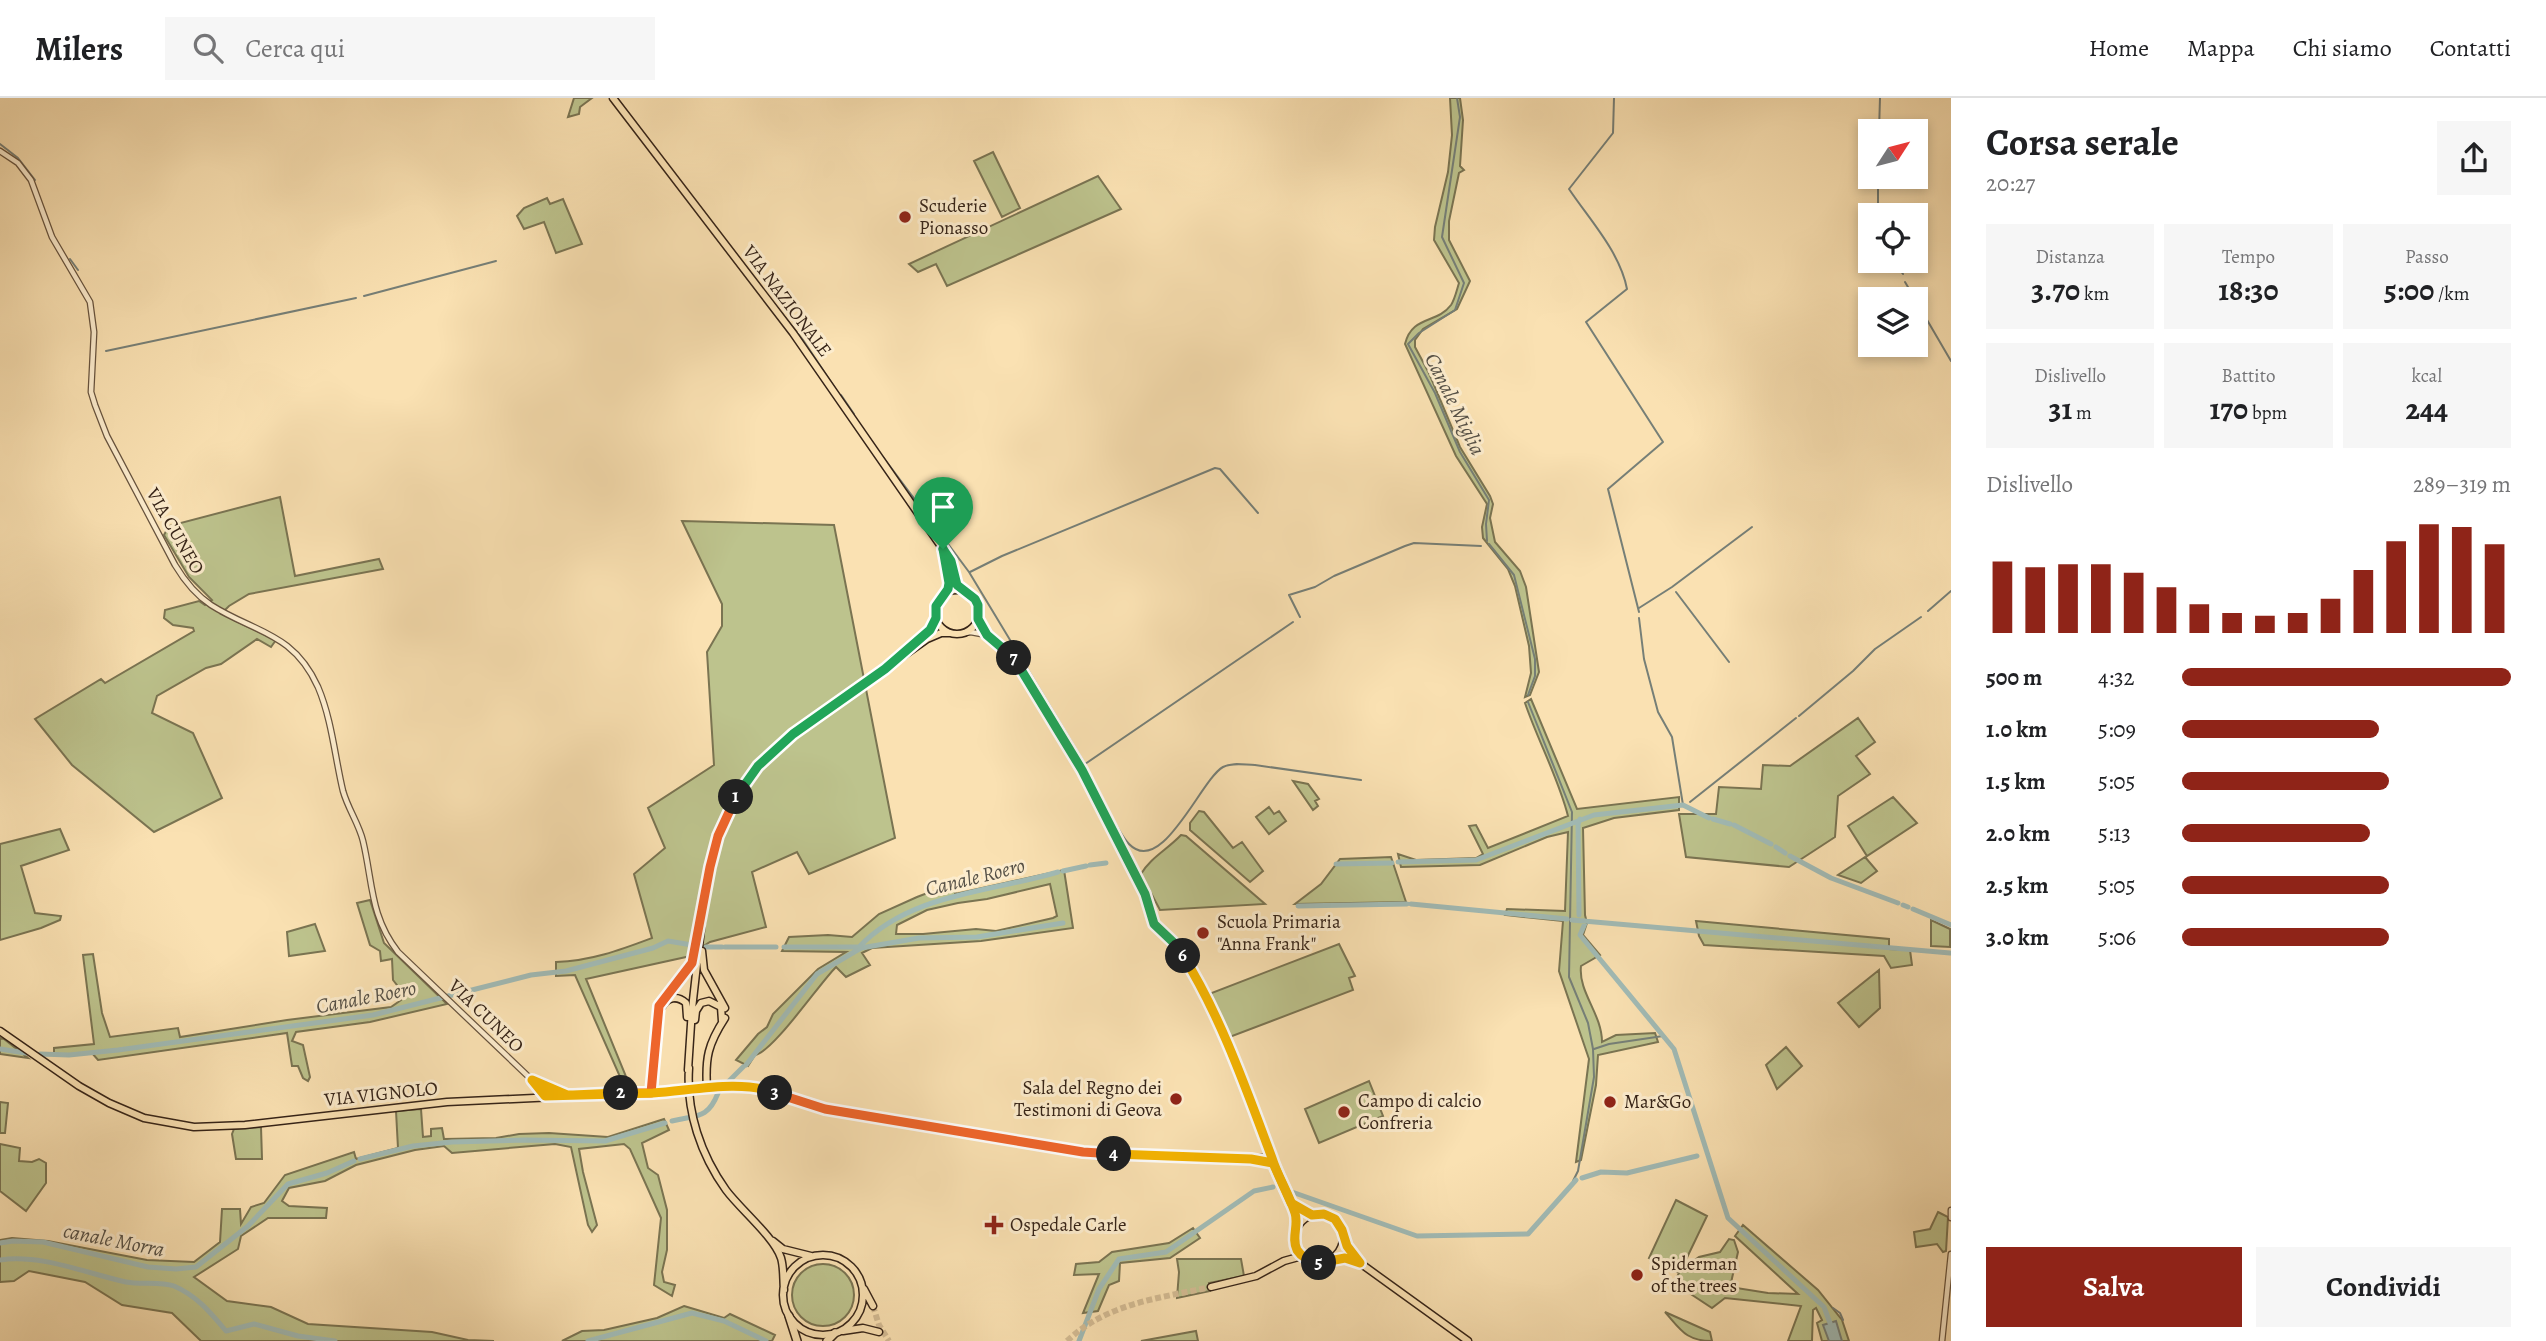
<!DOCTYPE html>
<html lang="it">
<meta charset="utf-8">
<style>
:root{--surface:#fff;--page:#f6f6f6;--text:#202124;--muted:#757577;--line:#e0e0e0;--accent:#8f2418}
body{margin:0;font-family:Alegreya,serif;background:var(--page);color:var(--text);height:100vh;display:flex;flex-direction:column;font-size:26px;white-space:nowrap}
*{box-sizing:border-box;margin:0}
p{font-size:23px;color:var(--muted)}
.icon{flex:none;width:38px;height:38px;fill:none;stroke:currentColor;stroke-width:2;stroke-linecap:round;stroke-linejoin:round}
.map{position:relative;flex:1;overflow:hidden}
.drawer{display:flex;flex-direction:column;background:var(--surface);width:595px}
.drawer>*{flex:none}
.needle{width:46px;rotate:54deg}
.fabs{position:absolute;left:1858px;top:21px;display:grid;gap:14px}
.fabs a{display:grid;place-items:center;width:70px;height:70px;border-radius:0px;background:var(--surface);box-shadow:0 4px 10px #0003;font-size:35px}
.pin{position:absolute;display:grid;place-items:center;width:60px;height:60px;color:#fff;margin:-72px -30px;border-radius:50% 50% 50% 0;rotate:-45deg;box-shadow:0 0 7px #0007}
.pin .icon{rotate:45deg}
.km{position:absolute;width:35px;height:35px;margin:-18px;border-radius:50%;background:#222;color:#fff;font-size:19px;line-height:35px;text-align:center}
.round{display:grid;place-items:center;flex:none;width:74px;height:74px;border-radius:0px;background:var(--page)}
.head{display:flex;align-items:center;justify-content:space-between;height:119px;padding:0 35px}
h1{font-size:38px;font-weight:600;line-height:52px}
.metrics{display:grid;grid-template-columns:repeat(3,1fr);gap:10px;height:119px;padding:7px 35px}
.metrics div{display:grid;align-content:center;border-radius:0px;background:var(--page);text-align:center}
.metrics b{font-size:30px;font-weight:600}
.metrics small{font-size:19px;font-weight:400}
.metrics p{font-size:19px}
.chart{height:196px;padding:14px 35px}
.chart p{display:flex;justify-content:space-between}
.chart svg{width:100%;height:126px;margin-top:7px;stroke:var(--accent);stroke-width:6}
.action{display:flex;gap:14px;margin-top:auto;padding:14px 35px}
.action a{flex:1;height:80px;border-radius:0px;background:var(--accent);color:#fff;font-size:28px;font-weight:600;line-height:80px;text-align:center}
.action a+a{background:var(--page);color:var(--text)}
ul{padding:0 35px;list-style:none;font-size:23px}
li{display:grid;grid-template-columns:112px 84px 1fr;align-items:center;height:52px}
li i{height:18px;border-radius:9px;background:var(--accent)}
header{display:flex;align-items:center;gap:42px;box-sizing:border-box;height:98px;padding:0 35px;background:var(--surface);border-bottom:2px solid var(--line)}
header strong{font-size:33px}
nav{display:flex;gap:38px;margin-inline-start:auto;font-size:24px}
.search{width:490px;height:63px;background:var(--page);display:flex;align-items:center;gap:18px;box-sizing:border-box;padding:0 24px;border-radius:0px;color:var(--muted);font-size:26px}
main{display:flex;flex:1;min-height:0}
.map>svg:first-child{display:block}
</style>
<header>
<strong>Milers</strong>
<div class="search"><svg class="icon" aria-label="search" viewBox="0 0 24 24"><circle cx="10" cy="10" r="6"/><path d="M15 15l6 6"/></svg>Cerca qui</div>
<nav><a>Home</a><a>Mappa</a><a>Chi siamo</a><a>Contatti</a></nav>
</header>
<main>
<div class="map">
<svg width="1951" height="1243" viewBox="0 0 1951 1243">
<rect width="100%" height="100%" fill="#fae1b2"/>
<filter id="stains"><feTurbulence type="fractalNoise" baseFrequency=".00286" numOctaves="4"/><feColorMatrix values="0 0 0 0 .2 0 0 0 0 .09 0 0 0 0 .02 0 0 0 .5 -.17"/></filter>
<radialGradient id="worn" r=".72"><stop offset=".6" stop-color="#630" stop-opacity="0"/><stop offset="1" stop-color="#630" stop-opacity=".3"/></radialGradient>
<path fill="#bdc38d" stroke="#7a7452" stroke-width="2" fill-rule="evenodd" d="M574,0H592L580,9L579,16L568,19Z
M1450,0H1460L1463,22L1460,68L1464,72L1459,75L1449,123V142L1470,183L1457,211L1423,231L1415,242V249L1429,275L1460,349L1490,398L1493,406L1490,420L1495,444L1520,473L1526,489L1539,574L1530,597L1525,599L1531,575L1529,548L1515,488L1508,471L1483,440L1482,429L1487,406L1456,358L1405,246C1412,217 1437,226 1451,207C1455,201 1457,191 1459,185L1434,142L1435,129L1448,74L1452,37Z
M993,54L1020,110L1002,119L974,63Z
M1098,78L1121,111L947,188L936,166L918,174L909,166Z
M547,100L550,106L563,101L582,146L556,155L544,124L524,131L517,118L524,110Z
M280,399L295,478L379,461L383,471L249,496L229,508L221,516L276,542L271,549L257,541L221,566L206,570L157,598L152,615L193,635L222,700L154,734L72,667L35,621L101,581L105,585L194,533L193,530L173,527L164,520L165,512L199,503L205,507L212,502L189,479L164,437L169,428Z
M682,423L834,427L895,740L809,776L797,754L752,774L766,829L710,844L686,859L586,881L627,981H621L575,877L556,878V864C591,863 620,852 652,840L634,776L665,750L648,710L714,667L707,554L722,528V506Z
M1531,601L1577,711L1679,699V712L1614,720L1583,730L1585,817L1587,825L1583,837L1600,857L1581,868C1578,894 1602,916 1602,944L1616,937L1655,935L1658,944L1598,957L1596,987L1581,1062L1576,1064L1589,961L1559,873L1563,823L1505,817L1507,811L1565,813L1568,734L1547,739L1480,767L1401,769L1398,756L1416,762L1476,760L1483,756L1469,728L1476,727L1488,750L1568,718C1558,679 1538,643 1525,605Z
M1858,620L1875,644L1856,658L1870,676L1838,698L1835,739L1789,769L1686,759L1679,716H1716L1719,689L1761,691L1763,667L1790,668Z
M1293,683L1308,686L1319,701L1315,703L1318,708L1313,712Z
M1893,699L1917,725L1867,758L1848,728Z
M1269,709L1274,716L1279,713L1286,723L1269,736L1256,719Z
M1199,713L1204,714L1233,750L1242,744L1263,773L1250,784L1190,732V725Z
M60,731L69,752L21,768L35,815L61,818L60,822L41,830L0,842V746Z
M1181,737L1186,738L1265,806L1160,812L1141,776C1150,760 1168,751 1181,737Z
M1391,759L1406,804L1295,806L1321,786L1340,761Z
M1865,759L1877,773L1861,785L1838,777Z
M1064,772L1073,830L981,843L872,850L862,855L870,867L846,879L836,869C819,886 773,954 755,957L748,968L736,962L758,936L767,929L773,916L818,871L846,854L782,853L789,839L828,837L852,839L879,816L917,799L930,794L956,792L955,796ZM1050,786L1057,818L1053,820L996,833L976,831L923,836H896L897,827L927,812L958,805L987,801Z
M370,802L384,845L447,906L370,924L296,934L292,943L303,947L310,979L308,983L303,980L298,968H292L287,935L98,962L92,955L54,958V950L94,946L83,857L93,856L102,915L110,939L178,930L180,939L287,922L391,909L401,902L400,891L393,882L392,861L381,863L380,853L370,847L357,805Z
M1931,822L1950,831V849L1931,848Z
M1696,823L1889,841V851L1910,852L1912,867L1891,870L1884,858L1704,847L1699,838Z
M315,826L325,853L289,858L287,834Z
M1339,846L1355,878L1349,880L1353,892L1227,940L1209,896Z
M1879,872L1880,910L1859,929L1838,905Z
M0,940L4,941L28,960L0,956Z
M1786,949L1802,968L1777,991L1766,967Z
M1369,983L1383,1018L1319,1045L1305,1011Z
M0,1004L8,1005L5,1035H0Z
M421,1011L423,1039L431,1038V1031L442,1030L444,1041L496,1040L519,1036L549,1035L608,1039L664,1021L669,1032L642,1045L648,1070L658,1077L667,1112V1152L662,1174L664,1184L675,1187L672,1198L654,1187L661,1120L630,1051L624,1046L579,1051L583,1074L597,1127L592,1134L588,1127L571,1049L555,1046L452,1055L444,1048L415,1052L356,1067L325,1083L289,1090L282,1103L289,1108L327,1110L326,1120H268L241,1138L238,1151L194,1179L227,1203L271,1209L308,1226L432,1234L468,1242L494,1243H201L172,1215L122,1207L85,1184L29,1173L14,1183L0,1184V1142L12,1140L48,1143L147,1162L194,1164L220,1144L222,1111H240L241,1126L251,1109L264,1105L285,1077L354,1054L356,1061L398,1050L396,1013Z
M261,1029L262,1061H236L232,1036L234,1031Z
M0,1046L20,1050L19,1063L32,1064L39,1061L46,1065V1085L26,1113L0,1093Z
M1676,1102L1707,1118L1681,1172L1699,1159L1720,1154L1729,1141L1734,1142L1738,1154L1730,1189L1768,1195L1798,1196L1735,1138L1743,1127L1818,1192L1842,1222L1849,1243H1822L1817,1225L1822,1222L1816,1210L1813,1212L1812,1243H1788L1801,1208L1725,1200L1712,1210L1674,1185L1679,1175L1649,1160Z
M1938,1114L1948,1119L1946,1153L1943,1154L1937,1146L1916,1149L1914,1134L1930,1131Z
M1193,1130L1200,1140L1170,1160L1120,1165L1119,1183L1109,1187L1098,1213L1083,1215L1099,1176L1074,1177L1076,1166L1099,1164L1112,1154L1169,1145Z
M1177,1161H1241L1244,1178L1209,1185L1210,1193L1177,1200L1179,1174Z
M792 1197a31 31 0 1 1 62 0a31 31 0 1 1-62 0Z
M684,1208L724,1220L730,1216L775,1237L772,1243H562L582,1233L604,1232L657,1220Z
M1665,1214L1710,1234L1712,1243C1686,1243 1681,1232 1665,1214Z
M1196,1233L1198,1243H1141Z"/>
<path fill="#a1bbb6" stroke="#767f77" stroke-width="2" d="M1836,1223L1842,1243H1829L1823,1227Z"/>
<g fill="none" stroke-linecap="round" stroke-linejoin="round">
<path stroke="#767f77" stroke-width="2" d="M617,0L623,8
M1457,0L1460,19L1442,139L1464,185L1455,212L1419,235L1408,246L1435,295L1460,354L1489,402L1486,426L1487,443
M1614,0L1613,35L1569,91C1589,121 1620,154 1627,191L1586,224L1663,344L1608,391L1639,514
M626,12L639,29
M1879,33L1880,0
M0,46L18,60L35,82
M1878,117V79
M70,161L78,172
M1893,163L1903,176
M1905,184L1915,201
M364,198L496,163
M772,203L803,242L835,290
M1916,203L1951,263
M106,253L356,200
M841,297L854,316
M883,359L969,474L1085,666L1293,524
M1489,446L1514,477L1535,561V578L1528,597
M970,474L1002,458L1215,370L1220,371L1258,415
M1676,494L1729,564
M1639,510L1672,489L1752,429
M1928,513L1951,493
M1300,519L1289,497L1315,489L1334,478L1405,448L1414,445L1481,448
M1639,520L1644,561L1658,614L1672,639L1683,707
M1528,604L1572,714L1569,879L1588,925L1593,951L1594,979L1578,1073L1573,1083
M1799,618L1853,573L1875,551L1921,519
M1089,676C1103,696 1114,730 1129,746C1162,780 1201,681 1223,669C1232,664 1245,667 1255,667L1361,682
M1690,704L1796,620
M1594,951L1609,946L1663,938
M1833,1210L1840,1215L1843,1222"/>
<path stroke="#a1bbb6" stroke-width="5" d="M1713,721L1730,726
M1734,727L1771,746
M1776,749L1785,755
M1790,758L1831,780L1898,805
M1398,764L1476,762L1594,717L1683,707L1709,720
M1336,766L1392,765
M1090,767L1106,765
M1063,773L1086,768
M1411,806L1567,821
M1903,807L1908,809
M1298,808L1407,806
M1913,811L1951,827
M1579,817L1578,726L1580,721
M1572,822L1950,855
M1586,823L1580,837L1674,951L1728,1120L1824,1209L1830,1225
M706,849H722
M725,849H776
M784,849H859C910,795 991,794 1058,774
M0,951L26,955
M40,956L69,957L118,952L373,917L531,877L566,873L653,850L668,843L692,847
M746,967L817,876L861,850L919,840L977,839L1063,825
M725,987L743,969
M672,1023C697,1017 708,1021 718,995
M360,1061L413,1048L452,1044L525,1042L605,1043L665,1025
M1582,1080L1601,1074L1627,1075L1697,1058
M1292,1094L1417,1138L1528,1136L1576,1082
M0,1145L13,1143L43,1144L148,1169L176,1171L196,1169L248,1128L288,1086L327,1075L354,1063
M0,1162C42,1156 85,1175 126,1184C141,1187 160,1183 174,1188C197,1198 210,1214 226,1233L254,1226L298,1238L335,1243
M588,1243L692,1215L724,1223L766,1243
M1079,1243L1099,1191L1119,1161L1166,1154L1254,1093L1273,1089"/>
<path stroke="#d3bb93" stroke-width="6" stroke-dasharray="6 3" stroke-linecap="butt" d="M873,1208L879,1227L889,1243
M1067,1243C1107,1205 1160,1200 1211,1189"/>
<defs>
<path id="minor" d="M0,53L18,65L31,82L52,139L90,204L94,234L91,294L95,307L107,338L175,467C184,482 196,497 211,507C255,535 293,534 318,589C332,622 335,660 343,693C348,711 359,726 363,743C373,785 370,818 398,854L532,982L545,998
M978,521L987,537L1004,549L1016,563L1069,651L1145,796L1154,826L1173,844L1196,879L1236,969L1281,1086L1295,1116L1297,1130
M964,535L971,534L987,537
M535,984L566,997
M707,991L747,988L768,992L825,1011L1083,1054L1251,1061L1273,1065
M1254,1060L1270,1058
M1291,1105L1312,1117
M1951,1112V1120
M1942,1243L1951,1156"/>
<path id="major" d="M613,0L793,235L947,457L955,482L963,493
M935 514a22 22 0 1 1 44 0a22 22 0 1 1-44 0Z
M944,496L949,485L945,459
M921,541L930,532L936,520
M702,853L704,872L725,910
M661,910C667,899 677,897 686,905L687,919
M695,922L696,913L701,905L709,903L721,909L722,923
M0,933L79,988L109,1005L144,1020L194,1029L245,1027L447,1004L681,993
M689,970C686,1014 701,1057 726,1092C740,1111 774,1139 781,1160C784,1170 783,1181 784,1192
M688,972L692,911L705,795L718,738L728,714L758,668L793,636L927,541L941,535H949
M697,992L707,991C705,960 708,946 725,920
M651,995L659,908L670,891L689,871L695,856
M1295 1140a24 24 0 1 1 48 0a24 24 0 1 1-48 0Z
M1344,1141L1358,1163
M773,1143L783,1151L811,1158
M783 1197a40 40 0 1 1 80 0a40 40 0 1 1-80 0Z
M1331,1162L1345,1160L1360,1165L1468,1243
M1211,1189L1256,1178L1284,1163L1302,1158
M864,1191L873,1208
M843,1233L863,1230L879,1234"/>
<path id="highway" d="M789,1218L797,1243
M827,1243L835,1235"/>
</defs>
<use href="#minor" stroke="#67533e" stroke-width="7"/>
<use href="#major" stroke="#362418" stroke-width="9"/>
<use href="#highway" stroke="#362418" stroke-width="10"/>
<use href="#minor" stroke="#fceccd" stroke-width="4.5"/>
<use href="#major" stroke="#fae1b2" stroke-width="6"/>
<use href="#highway" stroke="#fae1b2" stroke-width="7"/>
<defs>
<path id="major-bridge" d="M681,993L697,992"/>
</defs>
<use href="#major-bridge" stroke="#362418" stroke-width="9" stroke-linecap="butt"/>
<use href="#major-bridge" stroke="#fae1b2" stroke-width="6"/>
</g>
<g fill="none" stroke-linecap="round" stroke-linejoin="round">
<defs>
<path id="split-1" d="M736,699L758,668L793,636L885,571L930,532L936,520V508L948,491L949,485L943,451"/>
<path id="split-2" d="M621,995H651L659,908L692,865L710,769L718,738L736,699"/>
<path id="split-3" d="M621,995H617L573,997H567L532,982L545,998C581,997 617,996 653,995C690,993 741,981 775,995"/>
<path id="split-4" d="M775,995L825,1011L1083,1054L1114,1056"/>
<path id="split-5" d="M1114,1056L1251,1061L1273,1065L1291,1105L1312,1117L1324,1116L1335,1121L1342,1132L1347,1148L1360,1165L1345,1160L1319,1165"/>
<path id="split-6" d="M1183,858C1220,916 1248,996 1272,1060C1278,1079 1289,1096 1295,1115C1299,1127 1291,1140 1297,1152C1302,1160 1310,1163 1319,1165"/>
<path id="split-7" d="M1014,560L1082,672L1145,796L1154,826L1173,844L1183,858"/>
<path id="split-8" d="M943,451L951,463L957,487L975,501L978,507V521L987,537L1014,560"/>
</defs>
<use href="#split-1" stroke="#fff" stroke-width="14"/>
<use href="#split-2" stroke="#fff" stroke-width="14"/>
<use href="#split-3" stroke="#fff" stroke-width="14"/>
<use href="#split-4" stroke="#fff" stroke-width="14"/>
<use href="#split-5" stroke="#fff" stroke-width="14"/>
<use href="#split-6" stroke="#fff" stroke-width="14"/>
<use href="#split-7" stroke="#fff" stroke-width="14"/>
<use href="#split-8" stroke="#fff" stroke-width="14"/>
<use href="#split-1" stroke="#22a559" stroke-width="9"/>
<use href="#split-2" stroke="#f0652b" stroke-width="9"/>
<use href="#split-3" stroke="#f5b400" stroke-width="9"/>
<use href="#split-4" stroke="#f0652b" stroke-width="9"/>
<use href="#split-5" stroke="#f5b400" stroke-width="9"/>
<use href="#split-6" stroke="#f5b400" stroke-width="9"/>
<use href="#split-7" stroke="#22a559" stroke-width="9"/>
<use href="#split-8" stroke="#22a559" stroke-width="9"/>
</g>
<g fill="#8f2418" stroke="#fceccd" stroke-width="2.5">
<circle cx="905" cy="119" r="7"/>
<circle cx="1203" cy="835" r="7"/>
<circle cx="1176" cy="1001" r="7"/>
<circle cx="1610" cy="1004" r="7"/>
<circle cx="1344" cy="1014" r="7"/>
<path d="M990.5 1116.5h7v7h7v7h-7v7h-7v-7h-7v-7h7z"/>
<circle cx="1637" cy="1177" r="7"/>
</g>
<g text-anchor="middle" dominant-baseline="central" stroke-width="6" stroke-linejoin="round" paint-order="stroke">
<g font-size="19" fill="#362418" stroke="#fceccd" text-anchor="start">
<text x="919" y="108">Scuderie<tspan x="919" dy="22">Pionasso</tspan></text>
<text x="1217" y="824">Scuola Primaria<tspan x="1217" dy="22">"Anna Frank"</tspan></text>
<text x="1162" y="990" text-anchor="end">Sala del Regno dei<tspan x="1162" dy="22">Testimoni di Geova</tspan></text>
<text x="1358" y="1003">Campo di calcio<tspan x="1358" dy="22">Confreria</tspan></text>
<text x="1624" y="1004">Mar&amp;Go</text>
<text x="1010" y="1127">Ospedale Carle</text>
<text x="1651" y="1166">Spiderman<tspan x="1651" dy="22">of the trees</tspan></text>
</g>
<g font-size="19" fill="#362418" stroke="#fceccd">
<text transform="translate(787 203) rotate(53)">VIA NAZIONALE</text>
<text transform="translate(175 433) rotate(60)">VIA CUNEO</text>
<text transform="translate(486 918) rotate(44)">VIA CUNEO</text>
<text transform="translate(381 996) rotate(-6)">VIA VIGNOLO</text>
</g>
<g font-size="21" font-style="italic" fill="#565147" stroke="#fceccd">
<text transform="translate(1455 306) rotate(64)">Canale Miglia</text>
<text transform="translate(975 779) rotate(-14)">Canale Roero</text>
<text transform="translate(366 899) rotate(-11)">Canale Roero</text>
<text transform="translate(114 1142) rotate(11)">canale Morra</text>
</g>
</g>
<rect width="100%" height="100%" filter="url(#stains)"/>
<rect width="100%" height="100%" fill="url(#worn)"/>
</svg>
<div class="fabs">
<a><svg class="needle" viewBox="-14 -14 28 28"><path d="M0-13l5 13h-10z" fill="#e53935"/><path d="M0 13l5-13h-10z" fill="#757577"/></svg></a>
<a><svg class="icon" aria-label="locate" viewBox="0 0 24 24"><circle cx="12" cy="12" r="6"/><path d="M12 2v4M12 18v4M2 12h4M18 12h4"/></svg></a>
<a><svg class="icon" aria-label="layers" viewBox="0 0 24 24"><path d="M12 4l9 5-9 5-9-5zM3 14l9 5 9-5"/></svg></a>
</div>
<div class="pin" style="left:943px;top:451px;background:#1e9e55"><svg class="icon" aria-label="arrive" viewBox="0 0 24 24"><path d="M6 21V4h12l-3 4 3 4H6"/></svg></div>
<b class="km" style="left:736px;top:699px">1</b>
<b class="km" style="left:621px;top:995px">2</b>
<b class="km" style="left:775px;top:995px">3</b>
<b class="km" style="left:1114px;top:1056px">4</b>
<b class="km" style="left:1319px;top:1165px">5</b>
<b class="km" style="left:1183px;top:858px">6</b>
<b class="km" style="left:1014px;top:560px">7</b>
</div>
<section class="drawer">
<div class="head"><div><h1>Corsa serale</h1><p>20:27</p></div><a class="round"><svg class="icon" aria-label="share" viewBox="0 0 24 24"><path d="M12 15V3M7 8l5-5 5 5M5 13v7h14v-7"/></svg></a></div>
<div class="metrics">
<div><p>Distanza</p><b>3.70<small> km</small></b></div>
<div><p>Tempo</p><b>18:30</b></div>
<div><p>Passo</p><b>5:00<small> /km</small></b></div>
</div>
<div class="metrics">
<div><p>Dislivello</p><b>31<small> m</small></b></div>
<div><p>Battito</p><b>170<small> bpm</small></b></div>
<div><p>kcal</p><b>244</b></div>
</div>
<div class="chart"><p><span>Dislivello</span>289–319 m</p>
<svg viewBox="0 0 160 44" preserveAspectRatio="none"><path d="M5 44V19M15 44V21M25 44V20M35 44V20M45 44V23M55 44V28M65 44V34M75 44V37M85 44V38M95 44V37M105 44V32M115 44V22M125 44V12M135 44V6M145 44V7M155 44V13"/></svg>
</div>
<ul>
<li><b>500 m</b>4:32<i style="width:100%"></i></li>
<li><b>1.0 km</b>5:09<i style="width:60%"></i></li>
<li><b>1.5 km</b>5:05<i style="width:63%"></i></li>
<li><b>2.0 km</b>5:13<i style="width:57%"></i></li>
<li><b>2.5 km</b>5:05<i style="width:63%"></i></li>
<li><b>3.0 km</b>5:06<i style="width:63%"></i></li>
</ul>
<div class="action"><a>Salva</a><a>Condividi</a></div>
</section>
</main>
